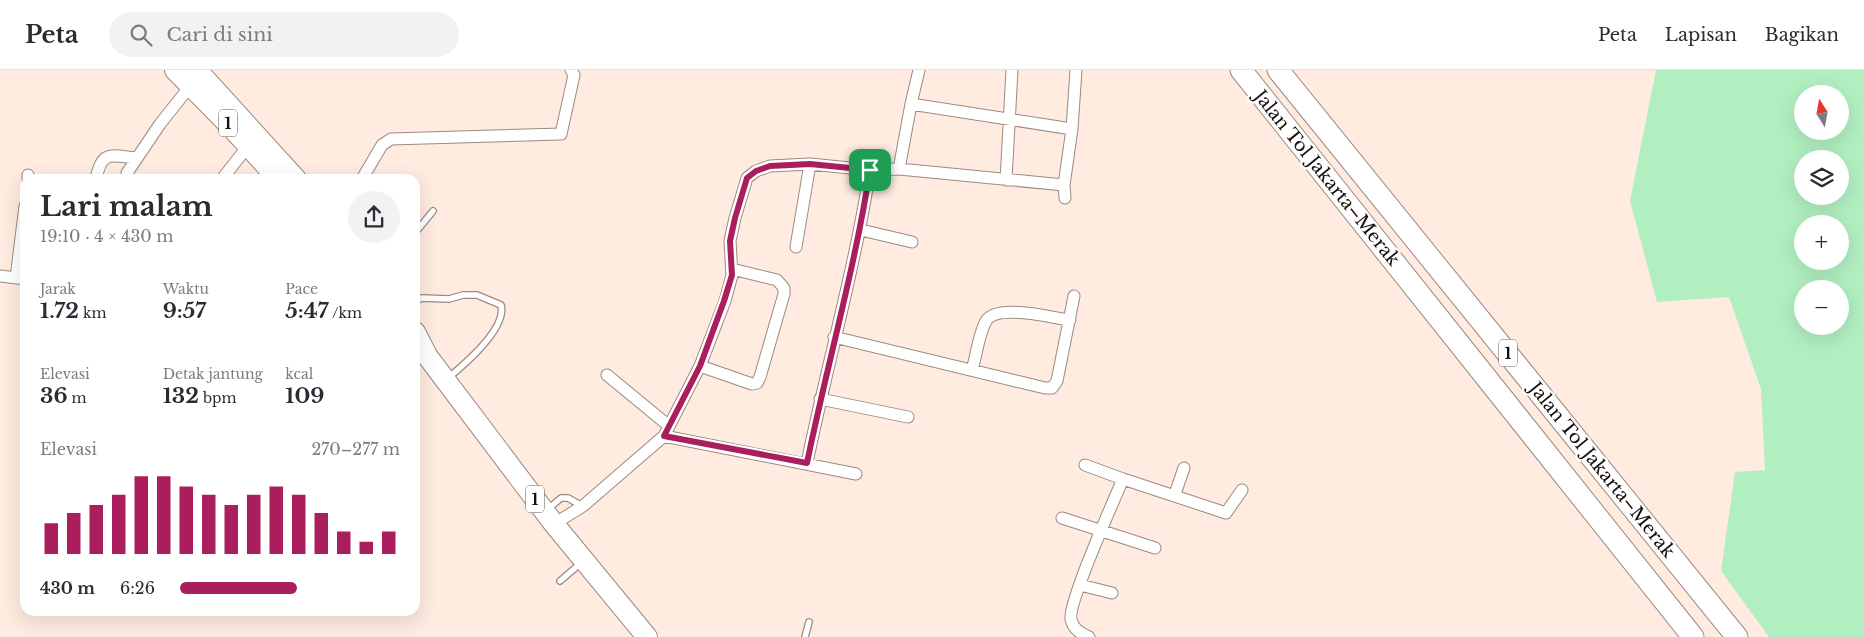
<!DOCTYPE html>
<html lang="id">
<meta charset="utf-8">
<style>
:root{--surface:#fff;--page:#f2f2f3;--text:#2b2b33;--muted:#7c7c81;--line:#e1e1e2;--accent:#ab1e5d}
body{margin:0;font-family:"Libre Baskerville",serif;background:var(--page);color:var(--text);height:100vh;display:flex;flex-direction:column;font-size:19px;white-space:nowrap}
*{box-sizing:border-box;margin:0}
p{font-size:16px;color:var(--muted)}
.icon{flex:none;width:28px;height:28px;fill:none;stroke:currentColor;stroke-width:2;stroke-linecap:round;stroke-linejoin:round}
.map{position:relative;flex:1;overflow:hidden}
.details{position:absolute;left:20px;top:104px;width:400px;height:442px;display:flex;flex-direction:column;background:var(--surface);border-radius:15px;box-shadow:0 5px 20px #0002}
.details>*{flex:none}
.needle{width:32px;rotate:349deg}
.buttons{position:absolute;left:1794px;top:15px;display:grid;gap:10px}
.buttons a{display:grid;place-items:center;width:55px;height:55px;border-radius:50%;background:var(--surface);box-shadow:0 5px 20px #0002;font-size:25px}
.pin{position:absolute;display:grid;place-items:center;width:42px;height:42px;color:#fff;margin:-21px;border-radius:10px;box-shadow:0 2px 8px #0006}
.round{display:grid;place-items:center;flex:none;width:52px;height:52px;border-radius:26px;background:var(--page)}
.overview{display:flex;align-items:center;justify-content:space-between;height:85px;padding:0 20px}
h1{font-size:28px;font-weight:800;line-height:38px}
.stats{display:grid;grid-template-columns:repeat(3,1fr);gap:8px;height:85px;padding:5px 20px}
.stats div{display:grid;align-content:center}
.stats b{font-size:21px;font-weight:800}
.stats small{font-size:14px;font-weight:400}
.stats p{font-size:14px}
.chart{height:140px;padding:10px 20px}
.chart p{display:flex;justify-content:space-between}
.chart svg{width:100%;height:90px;margin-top:5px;stroke:var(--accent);stroke-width:6}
ul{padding:0 20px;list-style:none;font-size:16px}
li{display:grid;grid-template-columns:80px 60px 1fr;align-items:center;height:38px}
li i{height:12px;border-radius:6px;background:var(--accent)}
header{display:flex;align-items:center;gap:30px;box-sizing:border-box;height:70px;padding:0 25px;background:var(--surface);border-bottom:1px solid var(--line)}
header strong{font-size:24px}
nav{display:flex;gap:28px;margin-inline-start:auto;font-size:18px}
.search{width:350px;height:45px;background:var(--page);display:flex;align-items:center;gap:12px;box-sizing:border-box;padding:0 18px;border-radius:28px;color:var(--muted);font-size:19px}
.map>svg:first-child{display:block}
</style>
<header>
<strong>Peta</strong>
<div class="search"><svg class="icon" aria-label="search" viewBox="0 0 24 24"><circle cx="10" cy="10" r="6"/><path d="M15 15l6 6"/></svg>Cari di sini</div>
<nav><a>Peta</a><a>Lapisan</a><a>Bagikan</a></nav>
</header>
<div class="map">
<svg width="1864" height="567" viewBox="0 0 1864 567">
<rect width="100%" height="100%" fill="#ffebe0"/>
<path fill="#b1efc1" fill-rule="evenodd" d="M1656,0H1864V567H1769L1721,501L1735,402L1765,400L1761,319L1729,227L1657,232L1630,131ZM1802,24H1840V61H1802ZM1802,89H1840V126H1802ZM1802,154H1840V191H1802ZM1802,219H1840V256H1802Z"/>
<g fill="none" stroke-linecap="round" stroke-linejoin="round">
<defs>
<path id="service" d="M415,163L433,141
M415,231L422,228L449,229L463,225H477L501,235C507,258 465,294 448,308
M548,439L561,428H568L582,436
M560,511L581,493
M805,567L809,552"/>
<path id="minor" d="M911,34L919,0
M899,99L911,34L1072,59
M28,109V105
M96,109C102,79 111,86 136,88
M128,109L127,103L160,54L191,15
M222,109L248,76
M362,109L382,75L391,69L561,64L574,5L571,0
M1006,110L1012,0
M1065,128L1064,115L1072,59L1076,0
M861,160L912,172
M796,177L810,94
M0,206L25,209
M16,208L25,136
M834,267L1045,318H1052L1057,311L1074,226
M700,296L752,314L757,313L760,307L784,224V218L777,210L732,199
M972,300C976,287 979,263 986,251C997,233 1052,248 1070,250
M607,305L669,356
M820,329L908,347
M664,366L856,404
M807,393C827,295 855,198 870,100
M1085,395L1123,409
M1175,424L1184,398
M1062,448L1155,478
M554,454L583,436L664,366L700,296L725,231L732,205L730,171L735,148L747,108L756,101L770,96L810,94L870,100L899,99L1064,115
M1080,515L1112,523
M1089,567C1080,563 1073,559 1071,549C1068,533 1114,430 1123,409L1226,443L1242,420"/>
<path id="trunk" d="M175,0L231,57L278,109
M197,0L296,109
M415,262L428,287L554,454L647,567"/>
<path id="motorway" d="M1241,0L1693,567
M1278,0L1737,567"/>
</defs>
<use href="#service" stroke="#9b8a80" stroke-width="8"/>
<use href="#minor" stroke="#9b8a80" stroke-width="13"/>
<use href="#trunk" stroke="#9b8a80" stroke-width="22"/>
<use href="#motorway" stroke="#9b8a80" stroke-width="23"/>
<use href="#service" stroke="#fff" stroke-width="5.5"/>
<use href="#minor" stroke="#fff" stroke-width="11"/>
<use href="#trunk" stroke="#fff" stroke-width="20"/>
<use href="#motorway" stroke="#fff" stroke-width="21"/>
</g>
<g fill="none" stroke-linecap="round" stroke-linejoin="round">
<defs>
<path id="route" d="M810,94L870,100C855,198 827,295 807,393L664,366L700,296L724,231L732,205L730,171L735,148L747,108L756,101L770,96Z"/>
</defs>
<use href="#route" stroke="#fff" stroke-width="10"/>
<use href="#route" stroke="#ab1e5d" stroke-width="6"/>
</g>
<g text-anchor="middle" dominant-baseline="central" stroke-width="4.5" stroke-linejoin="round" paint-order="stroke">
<g fill="#fff" stroke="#5d5856" stroke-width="1">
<rect x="219" y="39.5" width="18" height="27" rx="4"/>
<rect x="1499" y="269.5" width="18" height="27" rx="4"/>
<rect x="526" y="415.5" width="18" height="27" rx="4"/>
</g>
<g font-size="16" font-weight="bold" fill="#17110d">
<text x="228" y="53">1</text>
<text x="1508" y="283">1</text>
<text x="535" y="429">1</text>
</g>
<g font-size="18" fill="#17110d" stroke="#fff">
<text transform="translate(1327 108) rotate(51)">Jalan Tol Jakarta–Merak</text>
<text transform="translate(1602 400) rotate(51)">Jalan Tol Jakarta–Merak</text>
</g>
</g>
</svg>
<div class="buttons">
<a><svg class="needle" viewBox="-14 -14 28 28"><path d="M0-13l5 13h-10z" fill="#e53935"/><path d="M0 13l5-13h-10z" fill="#7c7c81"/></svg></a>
<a><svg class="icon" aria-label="layers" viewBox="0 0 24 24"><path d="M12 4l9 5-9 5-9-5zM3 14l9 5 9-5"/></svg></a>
<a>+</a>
<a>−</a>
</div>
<div class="pin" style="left:870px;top:100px;background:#1e9e55"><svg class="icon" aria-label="arrive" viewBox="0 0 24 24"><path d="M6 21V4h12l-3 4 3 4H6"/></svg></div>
<section class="details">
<div class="overview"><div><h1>Lari malam</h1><p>19:10 · 4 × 430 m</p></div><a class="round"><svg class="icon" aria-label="share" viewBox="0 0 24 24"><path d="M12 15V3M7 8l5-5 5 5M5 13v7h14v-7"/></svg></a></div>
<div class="stats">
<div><p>Jarak</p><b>1.72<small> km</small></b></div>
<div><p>Waktu</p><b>9:57</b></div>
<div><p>Pace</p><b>5:47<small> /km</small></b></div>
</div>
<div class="stats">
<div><p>Elevasi</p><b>36<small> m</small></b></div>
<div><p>Detak jantung</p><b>132<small> bpm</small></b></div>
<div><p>kcal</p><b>109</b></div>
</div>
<div class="chart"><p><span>Elevasi</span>270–277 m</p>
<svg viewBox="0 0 160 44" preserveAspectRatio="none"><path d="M5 44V29M15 44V24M25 44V20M35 44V15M45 44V6M55 44V6M65 44V11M75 44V15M85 44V20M95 44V15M105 44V11M115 44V15M125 44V24M135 44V33M145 44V38M155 44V33"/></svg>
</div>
<ul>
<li><b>430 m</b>6:26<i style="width:53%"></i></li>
</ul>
</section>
</div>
